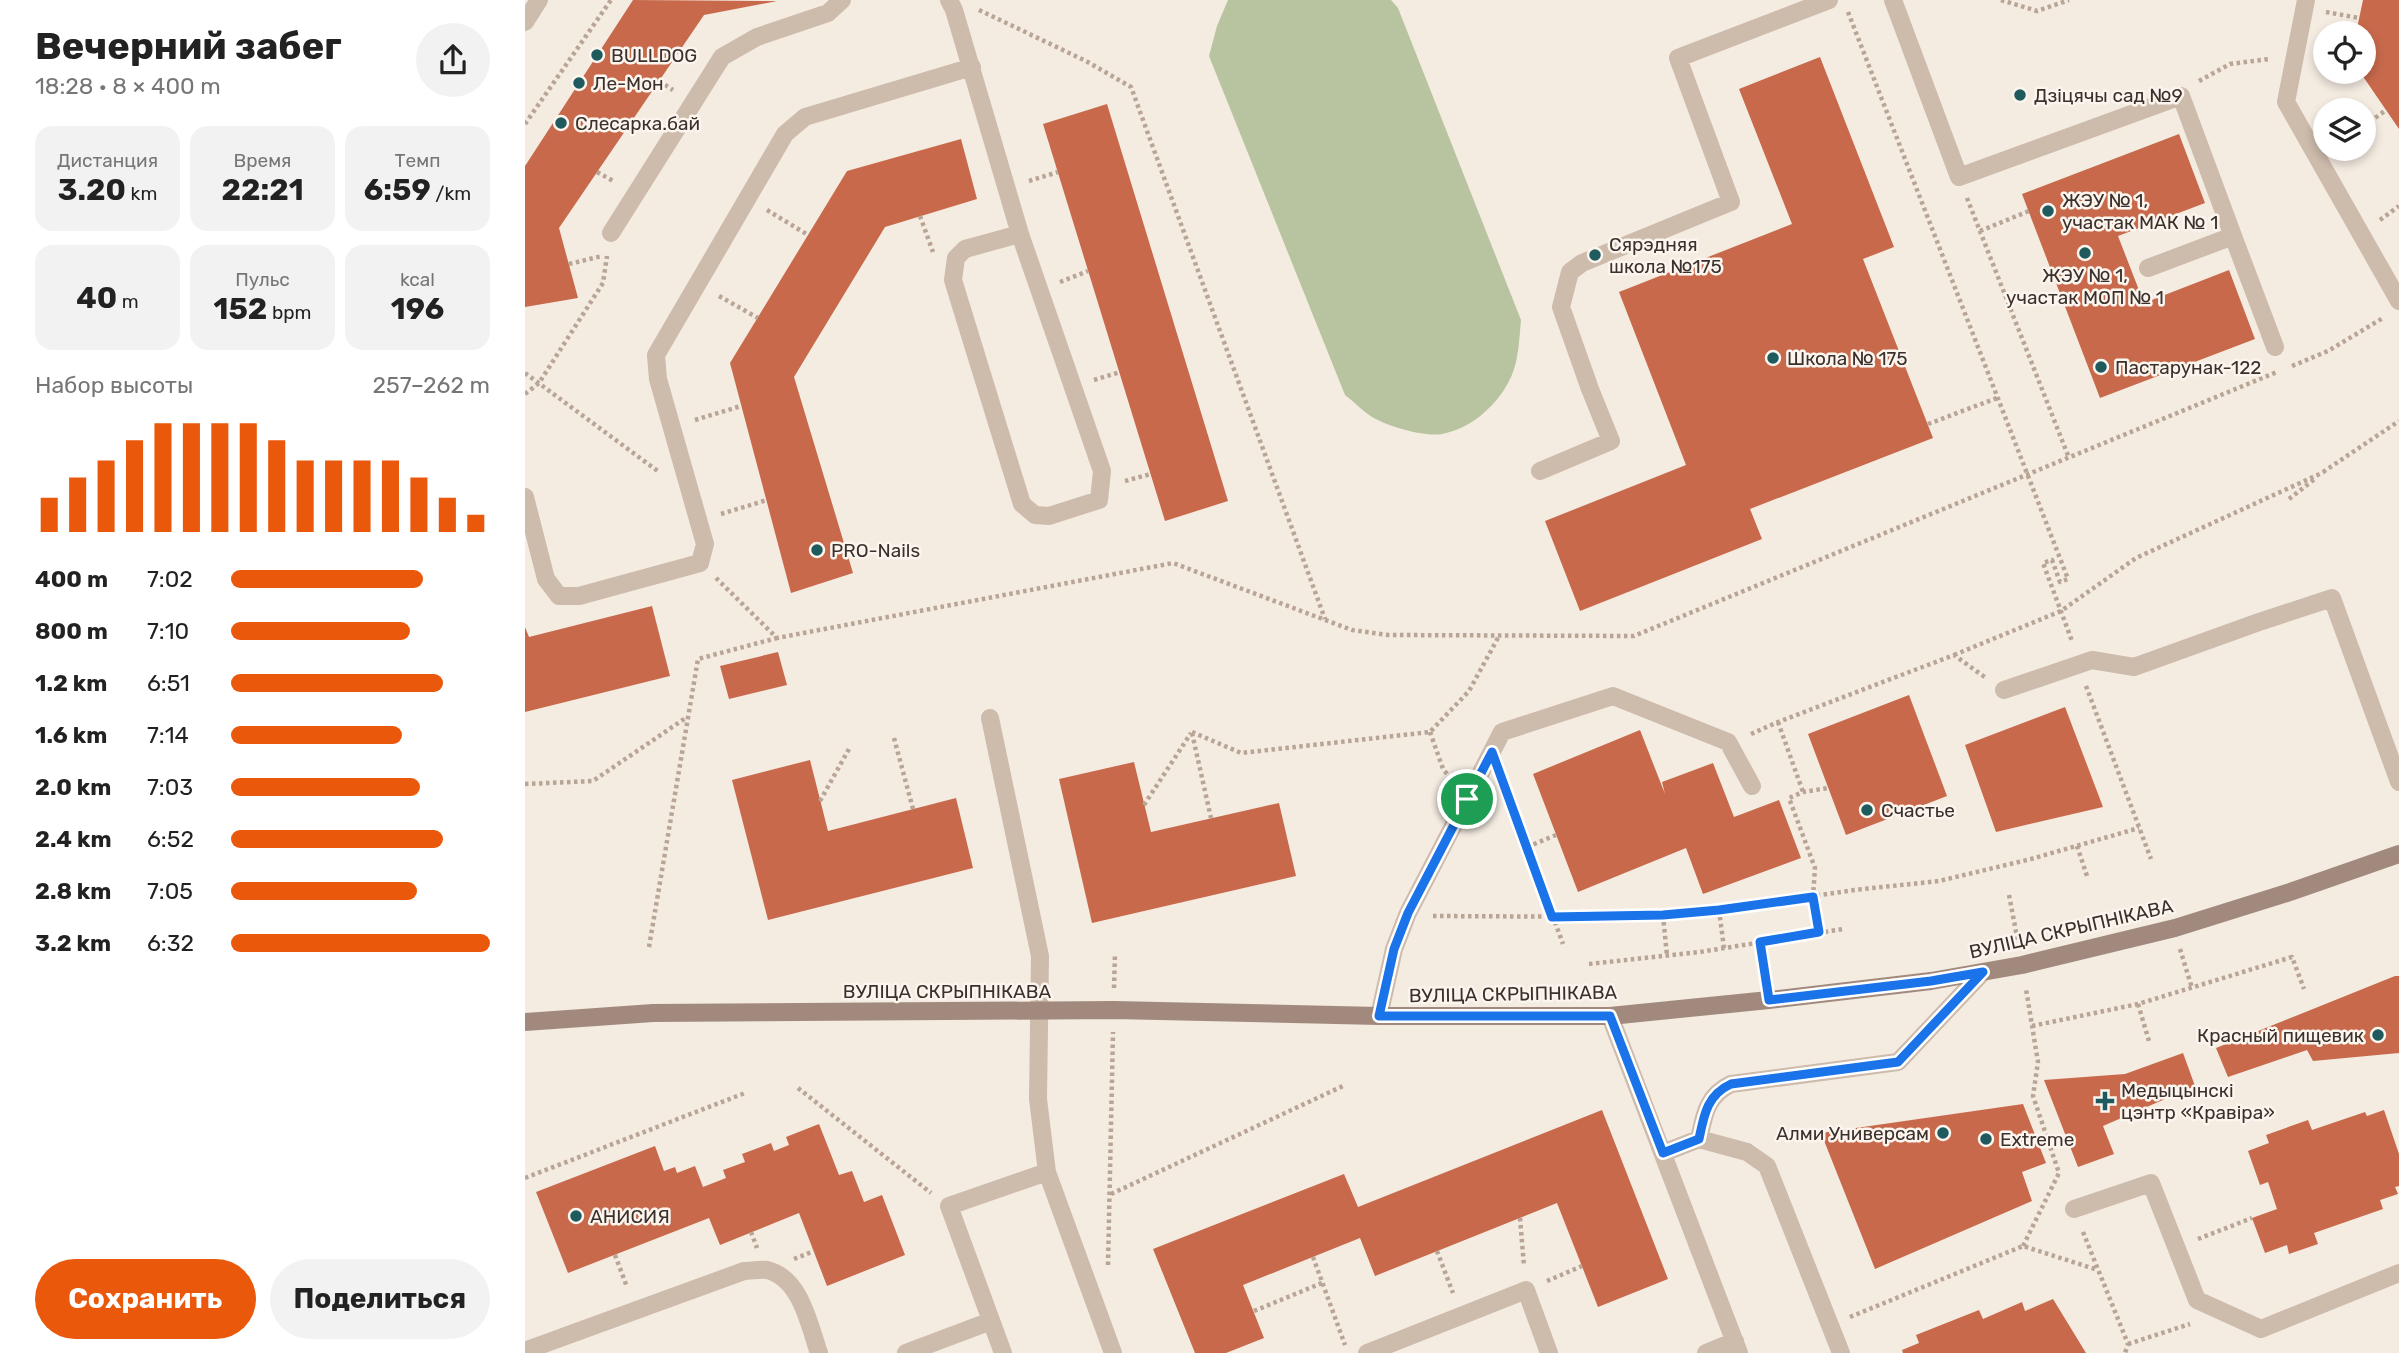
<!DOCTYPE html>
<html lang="ru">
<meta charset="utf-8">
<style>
:root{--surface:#fff;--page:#f2f2f2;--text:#222;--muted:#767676;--accent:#ea580c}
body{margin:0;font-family:Rubik,sans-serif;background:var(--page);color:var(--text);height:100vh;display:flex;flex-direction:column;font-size:26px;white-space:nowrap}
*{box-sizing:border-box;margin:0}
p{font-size:23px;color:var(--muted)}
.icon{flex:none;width:38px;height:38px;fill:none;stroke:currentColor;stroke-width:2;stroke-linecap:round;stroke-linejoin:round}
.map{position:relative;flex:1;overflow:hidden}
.side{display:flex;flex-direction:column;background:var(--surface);width:525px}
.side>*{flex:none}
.tools{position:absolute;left:1788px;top:21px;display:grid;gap:14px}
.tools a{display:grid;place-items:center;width:63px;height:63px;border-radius:50%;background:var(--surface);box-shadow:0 4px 10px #0003;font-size:35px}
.pin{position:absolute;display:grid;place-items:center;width:60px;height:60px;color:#fff;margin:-30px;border:4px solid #fff;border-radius:50%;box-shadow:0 2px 7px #0007}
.round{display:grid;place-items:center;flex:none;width:74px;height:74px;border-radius:37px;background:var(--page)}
.summary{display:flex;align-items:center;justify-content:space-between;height:119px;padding:0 35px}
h1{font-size:38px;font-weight:700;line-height:52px}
.figures{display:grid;grid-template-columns:repeat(3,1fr);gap:10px;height:119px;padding:7px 35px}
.figures div{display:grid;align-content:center;border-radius:18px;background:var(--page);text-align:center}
.figures b{font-size:30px;font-weight:700}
.figures small{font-size:19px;font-weight:400}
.figures p{font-size:19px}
.chart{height:196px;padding:14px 35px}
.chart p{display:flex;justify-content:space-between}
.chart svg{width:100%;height:126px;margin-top:7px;stroke:var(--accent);stroke-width:6}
.action{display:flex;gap:14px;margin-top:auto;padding:14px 35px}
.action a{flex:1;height:80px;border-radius:42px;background:var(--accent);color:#fff;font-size:28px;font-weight:700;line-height:80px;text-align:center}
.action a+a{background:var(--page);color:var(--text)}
ul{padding:0 35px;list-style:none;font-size:23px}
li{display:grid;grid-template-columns:112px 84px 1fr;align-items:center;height:52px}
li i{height:18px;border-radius:9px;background:var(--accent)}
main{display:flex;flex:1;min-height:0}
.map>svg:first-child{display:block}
</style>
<main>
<section class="side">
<div class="summary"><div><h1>Вечерний забег</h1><p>18:28 · 8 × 400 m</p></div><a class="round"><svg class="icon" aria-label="share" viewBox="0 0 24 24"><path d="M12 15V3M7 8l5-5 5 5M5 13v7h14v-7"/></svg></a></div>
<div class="figures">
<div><p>Дистанция</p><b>3.20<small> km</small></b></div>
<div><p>Время</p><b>22:21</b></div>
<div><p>Темп</p><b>6:59<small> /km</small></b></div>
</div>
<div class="figures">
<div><b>40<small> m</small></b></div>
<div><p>Пульс</p><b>152<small> bpm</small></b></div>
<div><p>kcal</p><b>196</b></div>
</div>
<div class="chart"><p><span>Набор высоты</span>257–262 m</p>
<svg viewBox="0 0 160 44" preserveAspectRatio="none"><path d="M5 44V32M15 44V25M25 44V19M35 44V12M45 44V6M55 44V6M65 44V6M75 44V6M85 44V12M95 44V19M105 44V19M115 44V19M125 44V19M135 44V25M145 44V32M155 44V38"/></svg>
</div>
<ul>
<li><b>400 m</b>7:02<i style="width:74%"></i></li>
<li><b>800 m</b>7:10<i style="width:69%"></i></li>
<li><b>1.2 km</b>6:51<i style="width:82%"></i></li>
<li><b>1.6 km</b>7:14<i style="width:66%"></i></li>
<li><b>2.0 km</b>7:03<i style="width:73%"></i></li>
<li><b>2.4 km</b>6:52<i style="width:82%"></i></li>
<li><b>2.8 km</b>7:05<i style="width:72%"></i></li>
<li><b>3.2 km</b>6:32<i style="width:100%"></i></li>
</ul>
<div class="action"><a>Сохранить</a><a>Поделиться</a></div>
</section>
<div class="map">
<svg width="1874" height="1353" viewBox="0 0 1874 1353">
<rect width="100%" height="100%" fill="#f4ebe1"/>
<path fill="#b8c4a0" d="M703,0H866L873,8L996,320C994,340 994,364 983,383C970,407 945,429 917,434C902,437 869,428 855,421C842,416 831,403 820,395L684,56L692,26Z"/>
<path fill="#c8694b" d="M108,0L252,1L179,15L34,228L53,298L0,307V166Z
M1838,0H1874V129L1835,72H1839V33H1831Z
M1295,57L1369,247L1338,259L1408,438L1225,509L1237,539L1055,611L1020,521L1161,465L1094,292L1267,224L1214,89Z
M582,104L703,501L640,521L518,124Z
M1654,134L1680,203L1593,236L1619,303L1704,270L1730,339L1575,398L1497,194Z
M436,139L452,199L360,227L269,377L328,573L266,593L205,363L322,171Z
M127,606L145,676L0,712V627L4,637Z
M253,652L262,685L204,699L195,666Z
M1384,695L1422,796L1321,835L1283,734Z
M1540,707L1578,807L1471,832L1440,745Z
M1115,730L1140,794L1137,782L1188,763L1209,817L1254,800L1276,858L1178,894L1161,848L1053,892L1008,774Z
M285,760L303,831L431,798L448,868L243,920L207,780Z
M609,762L626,832L754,803L771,876L567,923L534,779Z
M1870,976H1874V1053L1788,1061L1782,1050L1703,1077L1691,1048Z
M1658,1053L1670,1086L1578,1126L1589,1154L1553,1167L1519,1080L1600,1074Z
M1498,1104L1521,1163L1497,1172L1507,1201L1350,1269L1296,1133Z
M1077,1110L1143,1279L1073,1307L1032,1203L850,1276L835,1238L718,1285L739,1338L701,1353H670L628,1249L819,1174L833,1207Z
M1859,1110L1874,1154V1186L1870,1187L1873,1194L1855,1200L1858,1209L1789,1233L1793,1244L1764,1254L1762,1245L1740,1253L1727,1218L1752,1209L1743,1182L1735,1185L1723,1151L1744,1143L1741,1135L1783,1120L1787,1130L1840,1112L1842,1116Z
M294,1124L314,1175L327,1171L339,1202L357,1195L380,1255L302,1286L274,1213L195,1245L184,1218L43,1273L11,1192L130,1146L139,1171L150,1167L152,1173L170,1166L178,1187L201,1178L198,1170L220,1162L217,1154L246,1143L249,1151L264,1145L261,1137Z
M1528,1299L1561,1353H1378L1377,1350L1394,1343L1391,1335L1454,1310L1458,1319L1497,1302L1500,1311Z"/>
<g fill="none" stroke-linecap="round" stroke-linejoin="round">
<path stroke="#b9a596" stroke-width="4.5" stroke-dasharray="3.5 3.5" stroke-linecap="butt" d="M1476,0L1512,11L1544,0
M454,10L561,61L606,87L800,619
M1323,12L1543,579L1535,582L1527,560L1518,563L1547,641
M1801,12L1834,18
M134,81L148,90
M1674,81L1705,64L1744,59
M0,124L86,0
M1839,126L1861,110
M72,172L90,182
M504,181L533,172
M1442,198L1544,458
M242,210L283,235
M395,216L408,252
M1855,220L1874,206
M1455,231L1504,211
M44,264L77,256
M535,282L563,271
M194,296L233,318
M1767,366L1803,351L1858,318
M0,373L134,472
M569,380L595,372
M0,394L14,383L78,283L82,256
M170,420L216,406
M1403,424L1472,398
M1798,472L1874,421
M600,481L626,474
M1764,499L1791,478
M196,514L242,500
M191,578L252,638L648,563L827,630L863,635L1109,636L1752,372
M1429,655L1536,611L1611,558L1799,472
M1561,686L1626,859
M1253,722L1278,792
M667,732L716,753L905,732L944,691L974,636
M905,732L918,769L926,779
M667,733L686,818
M1226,734L1253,722L1429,655L1461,678
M369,738L388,809
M0,784L68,781L162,717
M979,784L1038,944
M295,801L324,749
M619,805L666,733
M1552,846L1562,876
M1002,847L1031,835
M1484,895L1493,942
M1194,910L1199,948
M1138,915L1142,956
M908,916L1098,917L1194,910L1329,890L1414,881L1506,859L1614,828
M1294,932L1288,897L1290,868L1264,798L1278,792L1303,788
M1235,942L1240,976
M124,947L173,659L252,638
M1655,949L1667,988
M1064,964L1175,952L1318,929
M589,988L590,954
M1613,1004L1624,1041
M1507,1026L1613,1004L1767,957L1779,989
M273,1088L406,1193
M0,1178L220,1093
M586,1194L818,1086
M995,1218L999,1266
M226,1232L232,1248
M1558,1232L1603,1344L1600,1353
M1673,1239L1727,1218
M1498,1246L1534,1173L1508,1096L1513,1062L1501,989
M912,1251L928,1293
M90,1255L102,1287
M788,1257L820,1345
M269,1259L289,1251
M583,1265L588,1032
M1022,1281L1057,1266
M729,1311L797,1283
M1325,1317L1498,1246L1573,1270
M1603,1344L1665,1324"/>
<path stroke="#cdbbac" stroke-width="18" d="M424,0L429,10L495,234L577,471L574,500L524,516L510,515L497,504L428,280L431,258L440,249L495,234
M1368,0L1434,177L1656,96L1708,236L1623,268
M1781,0L1761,102L1874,301
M86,233L197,57L232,37L303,13L317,0
M1708,236L1750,347
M1015,471L1086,441L1065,389L1036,307L1045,272L1057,263L1206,202L1153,58L1304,0
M0,497L21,579L34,596H54L175,563L180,544L133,379L131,355L260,134L280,117L447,67
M1479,690L1567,660L1609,667L1734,622L1807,598L1874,782
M465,718L515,956L513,1099L522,1172L588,1353
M854,1016L869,949L883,913L977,732L1088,696L1203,742L1227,786
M1085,1016L1214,1353
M1174,1139C1179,1115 1182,1095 1206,1084L1373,1062L1458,972
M1138,1153L1174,1139L1222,1152L1242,1166L1316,1353
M1549,1209L1626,1183L1672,1300L1736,1329L1874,1273
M5,1349L219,1271C226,1271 235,1269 242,1270C276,1278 284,1325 294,1353
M381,1353L466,1321
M478,1353L424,1206L522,1172
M842,1353L1001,1290L1024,1353
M1181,1353L1210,1341"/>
<path stroke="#cdbbac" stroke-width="18" d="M0,22L14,0"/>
<path stroke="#a18a7d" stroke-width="18" d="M0,1022L128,1013L589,1010L854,1016H1085L1244,1000L1406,981L1497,965L1650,928L1765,892L1874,854"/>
</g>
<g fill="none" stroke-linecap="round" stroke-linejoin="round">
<defs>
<path id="route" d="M967,752L1027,917L1138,915L1194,910L1288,897L1294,932L1235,942L1244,1000L1406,981L1458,972L1373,1062L1206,1084C1182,1095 1179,1115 1174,1139L1138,1153L1085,1016H854L869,949L883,913Z"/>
</defs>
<use href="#route" stroke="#fff" stroke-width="14"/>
<use href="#route" stroke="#1a73e8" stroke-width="9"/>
</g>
<g fill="#1f5a5e" stroke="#fbf5ee" stroke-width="2.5">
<circle cx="72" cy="55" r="7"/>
<circle cx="54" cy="83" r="7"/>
<circle cx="1495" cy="95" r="7"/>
<circle cx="36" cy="123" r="7"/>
<circle cx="1523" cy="211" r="7"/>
<circle cx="1560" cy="253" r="7"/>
<circle cx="1070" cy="255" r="7"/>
<circle cx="1248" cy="358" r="7"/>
<circle cx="1576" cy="367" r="7"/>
<circle cx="292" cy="550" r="7"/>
<circle cx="1342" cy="810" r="7"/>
<circle cx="1853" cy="1035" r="7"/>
<path d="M1576.5 1090.5h7v7h7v7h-7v7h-7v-7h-7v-7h7z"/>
<circle cx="1418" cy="1133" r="7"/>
<circle cx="1461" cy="1139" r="7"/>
<circle cx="51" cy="1216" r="7"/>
</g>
<g text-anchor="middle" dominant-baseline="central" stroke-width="5" stroke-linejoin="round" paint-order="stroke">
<g font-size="19" fill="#3b302b" stroke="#fbf5ee" text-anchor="start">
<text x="86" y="55">BULLDOG</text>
<text x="68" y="83">Ле-Мон</text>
<text x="1509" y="95">Дзіцячы сад №9</text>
<text x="50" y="123">Слесарка.бай</text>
<text x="1537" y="200">ЖЭУ № 1,<tspan x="1537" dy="22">участак МАК № 1</tspan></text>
<text x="1084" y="244">Сярэдняя<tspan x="1084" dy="22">школа №175</tspan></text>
<text x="1560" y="275" text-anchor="middle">ЖЭУ № 1,<tspan x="1560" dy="22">участак МОП № 1</tspan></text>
<text x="1262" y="358">Школа № 175</text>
<text x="1590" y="367">Пастарунак-122</text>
<text x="306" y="550">PRO-Nails</text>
<text x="1356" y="810">Счастье</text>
<text x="1839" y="1035" text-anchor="end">Красный пищевик</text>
<text x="1596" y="1090">Медыцынскі<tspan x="1596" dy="22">цэнтр «Кравіра»</tspan></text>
<text x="1404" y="1133" text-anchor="end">Алми Универсам</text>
<text x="1475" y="1139">Extreme</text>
<text x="65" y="1216">АНИСИЯ</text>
</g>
<g font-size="19" fill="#3b302b" stroke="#fbf5ee">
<text transform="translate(1546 929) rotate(-13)">ВУЛІЦА СКРЫПНІКАВА</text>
<text x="422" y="991">ВУЛІЦА СКРЫПНІКАВА</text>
<text transform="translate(988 994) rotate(-1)">ВУЛІЦА СКРЫПНІКАВА</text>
</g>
</g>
</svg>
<div class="tools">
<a><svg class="icon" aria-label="locate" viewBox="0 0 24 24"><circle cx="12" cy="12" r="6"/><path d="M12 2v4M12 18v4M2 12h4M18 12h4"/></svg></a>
<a><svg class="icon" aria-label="layers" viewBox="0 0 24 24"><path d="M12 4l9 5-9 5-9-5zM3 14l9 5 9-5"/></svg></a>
</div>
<div class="pin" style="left:942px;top:799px;background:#1e9e55"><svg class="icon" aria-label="arrive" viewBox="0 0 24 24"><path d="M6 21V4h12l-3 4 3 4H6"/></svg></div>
</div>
</main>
